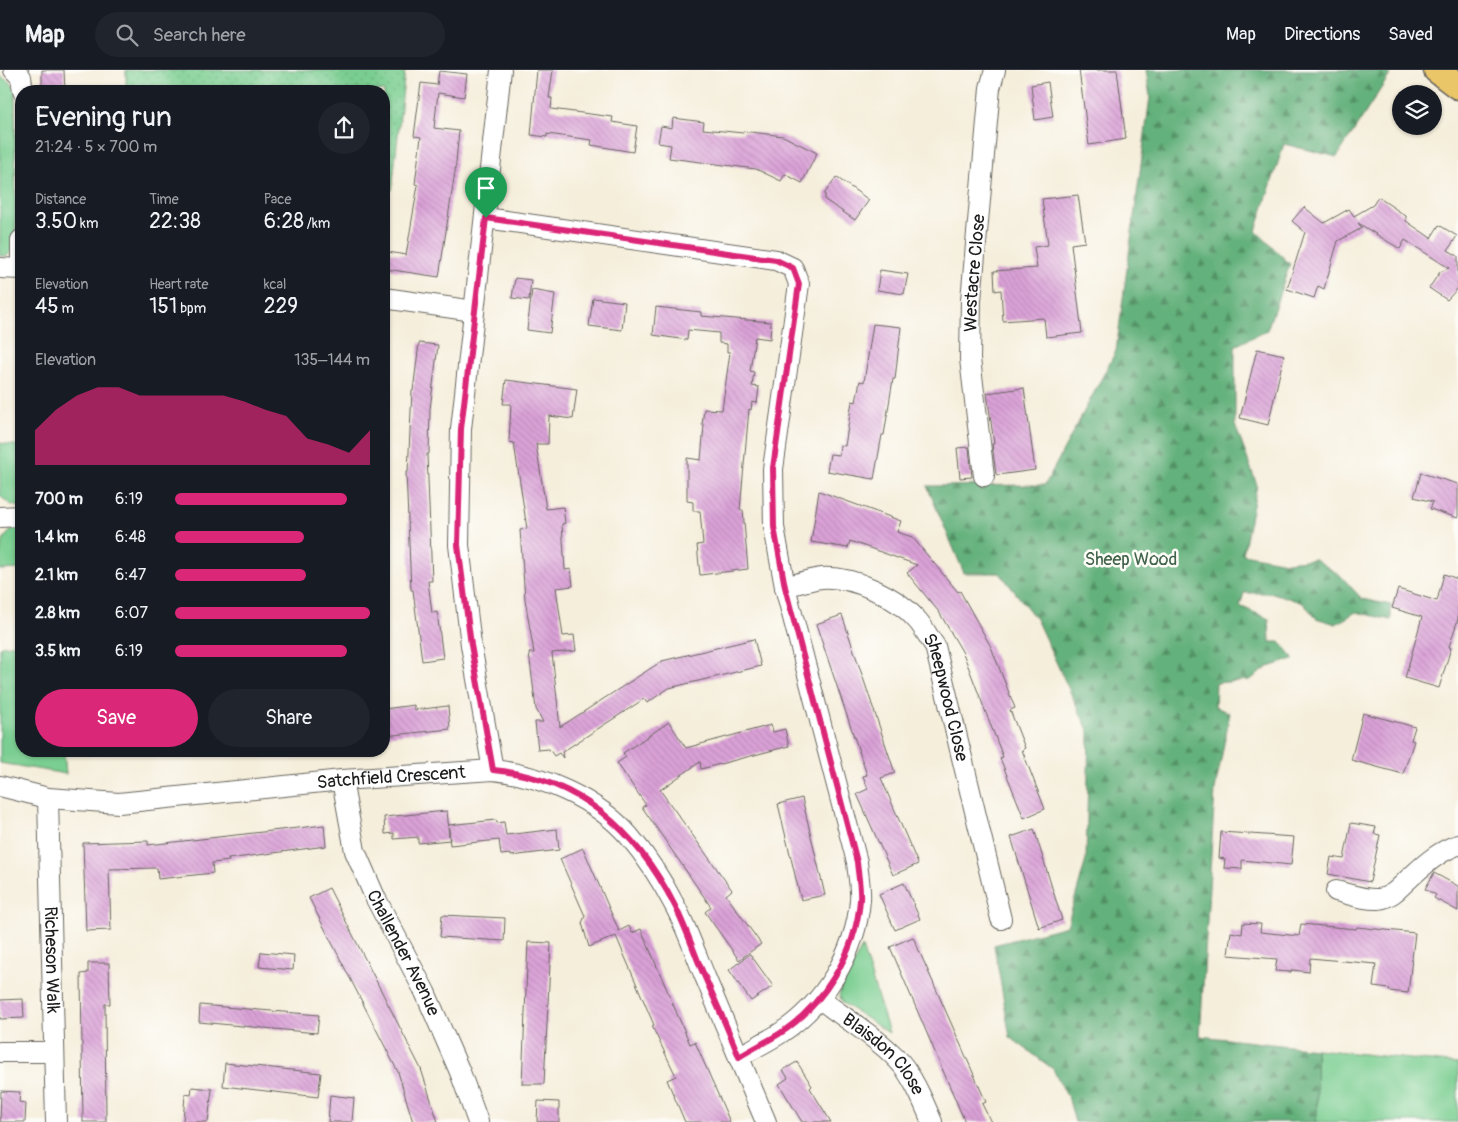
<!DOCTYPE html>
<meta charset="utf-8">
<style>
:root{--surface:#171b24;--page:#20242c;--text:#f1f3f6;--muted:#9ea1a6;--line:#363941;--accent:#db2777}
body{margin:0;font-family:Pangolin,sans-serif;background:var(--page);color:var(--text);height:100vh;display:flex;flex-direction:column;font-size:19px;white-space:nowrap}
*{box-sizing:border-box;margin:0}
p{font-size:16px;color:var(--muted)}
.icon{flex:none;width:28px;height:28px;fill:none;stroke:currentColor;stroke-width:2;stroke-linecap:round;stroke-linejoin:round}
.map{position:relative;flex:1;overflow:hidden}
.panel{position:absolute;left:15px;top:15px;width:375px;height:672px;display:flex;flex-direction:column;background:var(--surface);border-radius:20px;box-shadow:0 1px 4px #0004}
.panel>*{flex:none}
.fabs{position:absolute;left:1392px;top:15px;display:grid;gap:10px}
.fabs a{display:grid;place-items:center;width:50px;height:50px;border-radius:50%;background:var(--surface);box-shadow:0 1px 4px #0004;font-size:25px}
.pin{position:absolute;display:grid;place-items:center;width:42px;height:42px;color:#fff;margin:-51px -21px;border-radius:50% 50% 50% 0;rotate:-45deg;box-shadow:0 0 5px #0007}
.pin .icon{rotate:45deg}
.round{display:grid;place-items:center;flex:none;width:52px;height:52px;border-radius:26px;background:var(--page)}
.headline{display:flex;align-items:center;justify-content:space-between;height:85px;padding:0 20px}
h1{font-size:28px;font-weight:600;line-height:38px}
.figures{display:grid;grid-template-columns:repeat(3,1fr);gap:8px;height:85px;padding:5px 20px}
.figures div{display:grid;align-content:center}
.figures b{font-size:21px;font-weight:600}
.figures small{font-size:14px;font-weight:400}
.figures p{font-size:14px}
.chart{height:140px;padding:10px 20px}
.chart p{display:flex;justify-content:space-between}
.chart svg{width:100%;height:90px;margin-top:5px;fill:var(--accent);opacity:.7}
.cta{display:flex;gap:10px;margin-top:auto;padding:10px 20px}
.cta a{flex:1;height:58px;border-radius:30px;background:var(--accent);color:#fff;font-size:20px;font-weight:600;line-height:58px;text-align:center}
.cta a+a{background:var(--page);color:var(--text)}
ul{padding:0 20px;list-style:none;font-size:16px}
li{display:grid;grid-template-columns:80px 60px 1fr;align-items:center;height:38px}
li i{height:12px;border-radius:6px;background:var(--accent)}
header{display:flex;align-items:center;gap:30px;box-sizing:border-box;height:70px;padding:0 25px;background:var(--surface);border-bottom:1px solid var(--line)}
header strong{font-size:24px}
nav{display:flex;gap:28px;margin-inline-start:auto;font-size:18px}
.search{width:350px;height:45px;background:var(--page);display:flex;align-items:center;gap:12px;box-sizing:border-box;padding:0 18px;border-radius:28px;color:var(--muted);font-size:19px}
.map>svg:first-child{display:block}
</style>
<header>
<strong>Map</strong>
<div class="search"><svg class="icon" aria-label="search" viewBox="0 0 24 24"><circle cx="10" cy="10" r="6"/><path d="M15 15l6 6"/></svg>Search here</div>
<nav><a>Map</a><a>Directions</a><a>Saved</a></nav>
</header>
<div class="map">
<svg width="1458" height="1052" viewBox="0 0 1458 1052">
<defs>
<pattern id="forest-firs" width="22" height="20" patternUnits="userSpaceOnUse" patternTransform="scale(1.25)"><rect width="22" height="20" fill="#63b17b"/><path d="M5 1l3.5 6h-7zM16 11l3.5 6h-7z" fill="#518f64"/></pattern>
<pattern id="garden-dots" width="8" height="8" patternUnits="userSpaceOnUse" patternTransform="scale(1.25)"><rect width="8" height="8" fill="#7ace91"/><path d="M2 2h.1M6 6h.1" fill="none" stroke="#69b07c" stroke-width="1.8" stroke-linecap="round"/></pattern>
<pattern id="building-back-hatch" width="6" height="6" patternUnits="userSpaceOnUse" patternTransform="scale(1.25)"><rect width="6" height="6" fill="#daa1d7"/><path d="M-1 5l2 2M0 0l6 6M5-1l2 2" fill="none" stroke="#ba8ab8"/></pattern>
</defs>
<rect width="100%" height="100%" fill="#fdfcf7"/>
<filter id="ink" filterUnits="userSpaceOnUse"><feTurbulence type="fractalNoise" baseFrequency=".02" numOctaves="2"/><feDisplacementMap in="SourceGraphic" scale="10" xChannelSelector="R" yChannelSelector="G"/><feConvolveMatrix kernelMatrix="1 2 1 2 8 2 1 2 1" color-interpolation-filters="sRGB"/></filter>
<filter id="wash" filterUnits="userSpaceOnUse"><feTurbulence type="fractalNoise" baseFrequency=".0096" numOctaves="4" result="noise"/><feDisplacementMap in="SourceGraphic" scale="20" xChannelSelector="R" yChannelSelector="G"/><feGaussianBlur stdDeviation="1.12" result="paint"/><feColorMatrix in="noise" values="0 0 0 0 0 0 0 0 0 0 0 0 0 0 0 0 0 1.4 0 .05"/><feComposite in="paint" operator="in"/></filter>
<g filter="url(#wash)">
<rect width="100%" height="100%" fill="#f5eedb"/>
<path fill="#7ace91" stroke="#4b7556" d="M0,6L11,13L15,19L16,170C14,180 11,187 0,186Z
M0,373L21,376V437L11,435L0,426Z
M21,454V499L0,500C0,477 0,465 21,454Z
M21,574V681H64L66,704L0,693V579L1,576Z
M862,877L889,963L844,934L839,926L841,919Z
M1316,979L1458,994V1052H1315L1317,1046Z"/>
<path fill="url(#forest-firs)" stroke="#40664c" d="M1146,0H1393L1337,87L1284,74L1256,161L1290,194L1267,260L1235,276V355L1257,415L1243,484L1286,492L1315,489L1341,506L1362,529L1391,535V550L1356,542L1336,554L1316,548L1303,533L1273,523H1244L1240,536L1269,549L1270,572H1280L1294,589L1268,597L1250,610L1216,613L1215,637L1230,643L1215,720L1200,966L1316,979L1317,1046L1315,1052H1075L1069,1030L1053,999L1010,967L994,875L1067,856L1086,790L1089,662L1036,549L1000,503H964L927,416L1045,415L1116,281L1150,27Z"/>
<path fill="url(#garden-dots)" stroke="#4b7556" d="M126,0H405L392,120H384V21H126Z"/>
<g id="blocks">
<path fill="url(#building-back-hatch)" d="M42,0H64L65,21H42Z
M537,0H553L549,28H552L551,39L613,47L612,52L637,56L633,82L591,75L592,70L547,64V67L531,65Z
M1079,0H1117L1126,69L1089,75Z
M439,1L467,4L464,27L438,23L434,58L459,61L455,102L439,207L386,199L388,182L406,185L418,115L415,114L421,67L414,66L421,13L437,15Z
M1048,12L1053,47L1035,50L1031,15Z
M673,48L704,52L703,59L743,63V61L783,66L817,83L802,113L785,104L781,111L756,99L669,88L671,75L658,73L661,56L672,58Z
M836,107L869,130L855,150L825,130V123Z
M1078,125L1085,172L1071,174L1082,263L1046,267L1044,248L1003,251L1001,220L995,221L994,201L1037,198L1034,177L1048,175L1042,129Z
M1378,127L1406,146V151L1431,168L1439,155L1457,166L1448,180L1458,186V218L1447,230L1429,218L1440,202L1449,198L1405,170L1400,179L1358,153L1362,158L1338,171L1324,219L1318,216L1314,228L1287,219L1305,162L1292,151L1304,137L1324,153L1349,139L1354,146L1373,135Z
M880,200L908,204L904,224L877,220Z
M515,208L531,210L529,230L512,228Z
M532,220L555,224L550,263L527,260Z
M593,228L625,232L622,260L589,256Z
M656,237L701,242V246L771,252L770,269L755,267L750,301L754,302L752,316L759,317L757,333L752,332L751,340L749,339L740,440H743L748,499L700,505L697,475L703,474L700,441H693V432L687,431V388L701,390L704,355H702L704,339L722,340L730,282H727V274L719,273V263L688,260L687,270L653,265Z
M873,254L901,257L895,309H893L884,365H882L874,409L827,401L830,384L839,385L840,375L845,376L852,331L856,332L860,311L864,312Z
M419,273L438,275L430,339L429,384H427L432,511H428L432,543L437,542L443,588L422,591L413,520H411L406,402H408L412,321H413Z
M1257,279L1284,285L1268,355L1240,348Z
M506,310L577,319L573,349L549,346L548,374H536L546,439L563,437L565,453L562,454L565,500L571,499L573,516L556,518L563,566L574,565L576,581L552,583L560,657L662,591L754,569L761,596L669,618L647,633L644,629L562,682L563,688L559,683L554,686L549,679L538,680L535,652H543L536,639L529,583H534L525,529L520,460L527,459L514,373L509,372L511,334H503Z
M1024,318L1035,400L998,405L996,404L992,374H994L987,323Z
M969,377L972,407L960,408L957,378Z
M1421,403L1458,414V448L1430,439L1433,432L1414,427Z
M819,421L901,451L897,462L912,467L958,522L960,521L991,577L1015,638L1010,640L1025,678L1022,680L1045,739L1024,748L1000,688L1003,687L963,583L939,542L907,503L917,495L850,471L848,478L811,472Z
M1444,504L1458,509V549L1449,577L1451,578L1439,618L1405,608L1422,547L1392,538L1398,519L1437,531Z
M842,545L895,703L881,708L918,794L893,805L857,724L868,719L863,706L867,705L816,554Z
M414,635V640L448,636L450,659L384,666V639Z
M1363,643L1415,657L1411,670L1414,671L1403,704L1351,690Z
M669,652L686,678L771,655L773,662L785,659L789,676L701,699L700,692L660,720L732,820L726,825L761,874L739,890L705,842L711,837L642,737L646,735L617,693L626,687L623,683Z
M802,728L825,825L801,830L778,734Z
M447,741L450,770L418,773V767L394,769V763L385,764L384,747Z
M496,750L497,753L504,752L506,765L557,759L559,780L511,786V784L501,785L499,770L450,775L448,755Z
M1351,753L1376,757L1374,764L1380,765L1370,812L1328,804L1331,787L1344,789Z
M324,755L326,776L228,789L229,791L212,793L213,803L158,809L157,798L109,799L111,860L86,861L83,773L148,771V775Z
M1034,759L1062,850L1039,858L1011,767Z
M1221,762L1294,767L1291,795L1242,790V799L1224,798L1225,789L1219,788Z
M583,778L619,861L629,856L632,863L641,859L690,974L695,972L730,1052H685L667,1010L676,1006L652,956L654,955L616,866L589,877L582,853L585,846L560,789Z
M1434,803L1458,816V841L1434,828L1436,825L1425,819Z
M904,813L920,849L895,860L879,824Z
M329,818L421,999L438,1052H413L398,1002L309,828Z
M442,845L505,848L504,871L440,867Z
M1243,853L1261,854L1260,862L1299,866L1301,854L1356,859L1357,857L1415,863L1408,923L1389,921L1390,919L1373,917L1376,894L1310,888L1309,902L1292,900L1291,902L1275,901L1277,889L1228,885L1231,862L1242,864Z
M913,867L986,1032L982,1034L991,1052H965L890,877Z
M528,872L551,873L544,1014H522Z
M261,882L294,885L293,900L259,897Z
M750,884L773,916L751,931L729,900Z
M88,893H109L110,934H105L106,1052H83L81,904L88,903Z
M23,929L24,948L0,949V930Z
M200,935L319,945L317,963L199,952Z
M797,992L812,1016L810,1018L831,1052H802L779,1014L788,1008L783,1000Z
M225,993L321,1003L318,1027L223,1016Z
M192,1017L212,1019L208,1052H183L185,1024L191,1025Z
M1,1021L20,1022L19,1032L26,1033L25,1052H0Z
M330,1025L354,1028L352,1052H328Z
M538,1031L559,1032V1052H537Z"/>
</g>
</g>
<g filter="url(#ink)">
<use href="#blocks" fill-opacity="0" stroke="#68665f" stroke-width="1"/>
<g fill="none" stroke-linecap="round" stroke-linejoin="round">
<defs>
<g id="minor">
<path d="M14,0L21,7L23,21"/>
<path d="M486,148L776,190L793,198L799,214L773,399L774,457L785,517L857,792C858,804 861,818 860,830C856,883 823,936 779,964C766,972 752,979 739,987"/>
<path d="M0,198L21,199"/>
<path d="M21,199V170"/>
<path d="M384,228L474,241"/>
<path id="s1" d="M984,406L970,289L971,230L990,18L995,0"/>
<path d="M0,447L21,446"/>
<path id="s2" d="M785,517C797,514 810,509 822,508C853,506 898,527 918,551C924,558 929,568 935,576L1001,849"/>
<path d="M493,700L471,575L459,475L461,359L501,0"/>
<path id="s3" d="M342,710L355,781L375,827L425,922L460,1002L478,1052"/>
<path id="s4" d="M0,716L48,728L119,733L342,710L493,700C541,705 597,729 629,766C647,787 662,811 675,836C687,859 696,885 706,909C726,957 746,1004 766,1052"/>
<path id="s5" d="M48,728L56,1052"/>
<path d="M1336,821C1349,824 1364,830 1378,829C1393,828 1402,814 1413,805C1426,793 1441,780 1458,775"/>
<path id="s6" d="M820,929C844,948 886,973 904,997C916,1014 924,1033 932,1052"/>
<path d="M0,982H54"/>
</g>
<path id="major" d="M1437,0L1458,16"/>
</defs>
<use href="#minor" stroke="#68665f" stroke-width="22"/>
<use href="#major" stroke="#68665f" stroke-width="29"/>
<use href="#minor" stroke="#fff" stroke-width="20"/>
<use href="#major" stroke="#ebc669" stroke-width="26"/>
</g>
</g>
<g fill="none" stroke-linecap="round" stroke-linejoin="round" filter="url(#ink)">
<defs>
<path id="route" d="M486,148L776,190L793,198L799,214L773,398L774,457L785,517L857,792C858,804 861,818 860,830C856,883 823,936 779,964C766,972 752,979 739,987C727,956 713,926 700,896C692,876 685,856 675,836C637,761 579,708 493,700L471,575L458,475L461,359Z"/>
</defs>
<use href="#route" stroke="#fff" stroke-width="10"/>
<use href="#route" stroke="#db2777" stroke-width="6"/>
</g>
<g text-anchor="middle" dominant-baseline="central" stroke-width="5" stroke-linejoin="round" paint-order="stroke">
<g font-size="18" fill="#1c1c1c" stroke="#fdfcf7">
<text stroke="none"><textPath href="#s1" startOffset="204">Westacre Close</textPath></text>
<text stroke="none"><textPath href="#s2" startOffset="229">Sheepwood Close</textPath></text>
<text stroke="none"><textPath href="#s4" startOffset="394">Satchfield Crescent</textPath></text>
<text stroke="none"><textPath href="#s3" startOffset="185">Challender Avenue</textPath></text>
<text stroke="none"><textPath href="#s5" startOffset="162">Richeson Walk</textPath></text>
<text stroke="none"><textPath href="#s6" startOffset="85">Blaisdon Close</textPath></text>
</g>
<g font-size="18" fill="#42634b" stroke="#fdfcf7">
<text x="1131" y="489">Sheep Wood</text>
</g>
</g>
</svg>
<div class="fabs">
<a><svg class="icon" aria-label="layers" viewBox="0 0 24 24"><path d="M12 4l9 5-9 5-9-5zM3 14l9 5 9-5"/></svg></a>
</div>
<div class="pin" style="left:486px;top:148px;background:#1e9e55"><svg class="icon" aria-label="arrive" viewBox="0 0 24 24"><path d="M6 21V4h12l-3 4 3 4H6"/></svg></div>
<section class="panel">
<div class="headline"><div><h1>Evening run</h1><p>21:24 · 5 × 700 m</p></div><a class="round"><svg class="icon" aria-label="share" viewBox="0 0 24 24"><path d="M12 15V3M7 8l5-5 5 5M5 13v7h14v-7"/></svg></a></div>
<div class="figures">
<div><p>Distance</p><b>3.50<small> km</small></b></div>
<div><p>Time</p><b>22:38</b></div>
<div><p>Pace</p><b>6:28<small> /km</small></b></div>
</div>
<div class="figures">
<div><p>Elevation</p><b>45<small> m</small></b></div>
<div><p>Heart rate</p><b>151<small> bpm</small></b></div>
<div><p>kcal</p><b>229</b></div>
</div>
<div class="chart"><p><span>Elevation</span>135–144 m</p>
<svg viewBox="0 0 160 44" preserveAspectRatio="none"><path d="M0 44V27L10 17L20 10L30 6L40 6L50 10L60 10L70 10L80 10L90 10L100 13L110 17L120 20L130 31L140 34L150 38L160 27V44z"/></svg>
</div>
<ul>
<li><b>700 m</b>6:19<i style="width:88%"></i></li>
<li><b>1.4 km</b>6:48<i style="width:66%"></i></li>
<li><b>2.1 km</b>6:47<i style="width:67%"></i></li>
<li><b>2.8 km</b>6:07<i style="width:100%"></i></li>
<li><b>3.5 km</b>6:19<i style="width:88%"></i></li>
</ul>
<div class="cta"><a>Save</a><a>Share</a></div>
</section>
</div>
